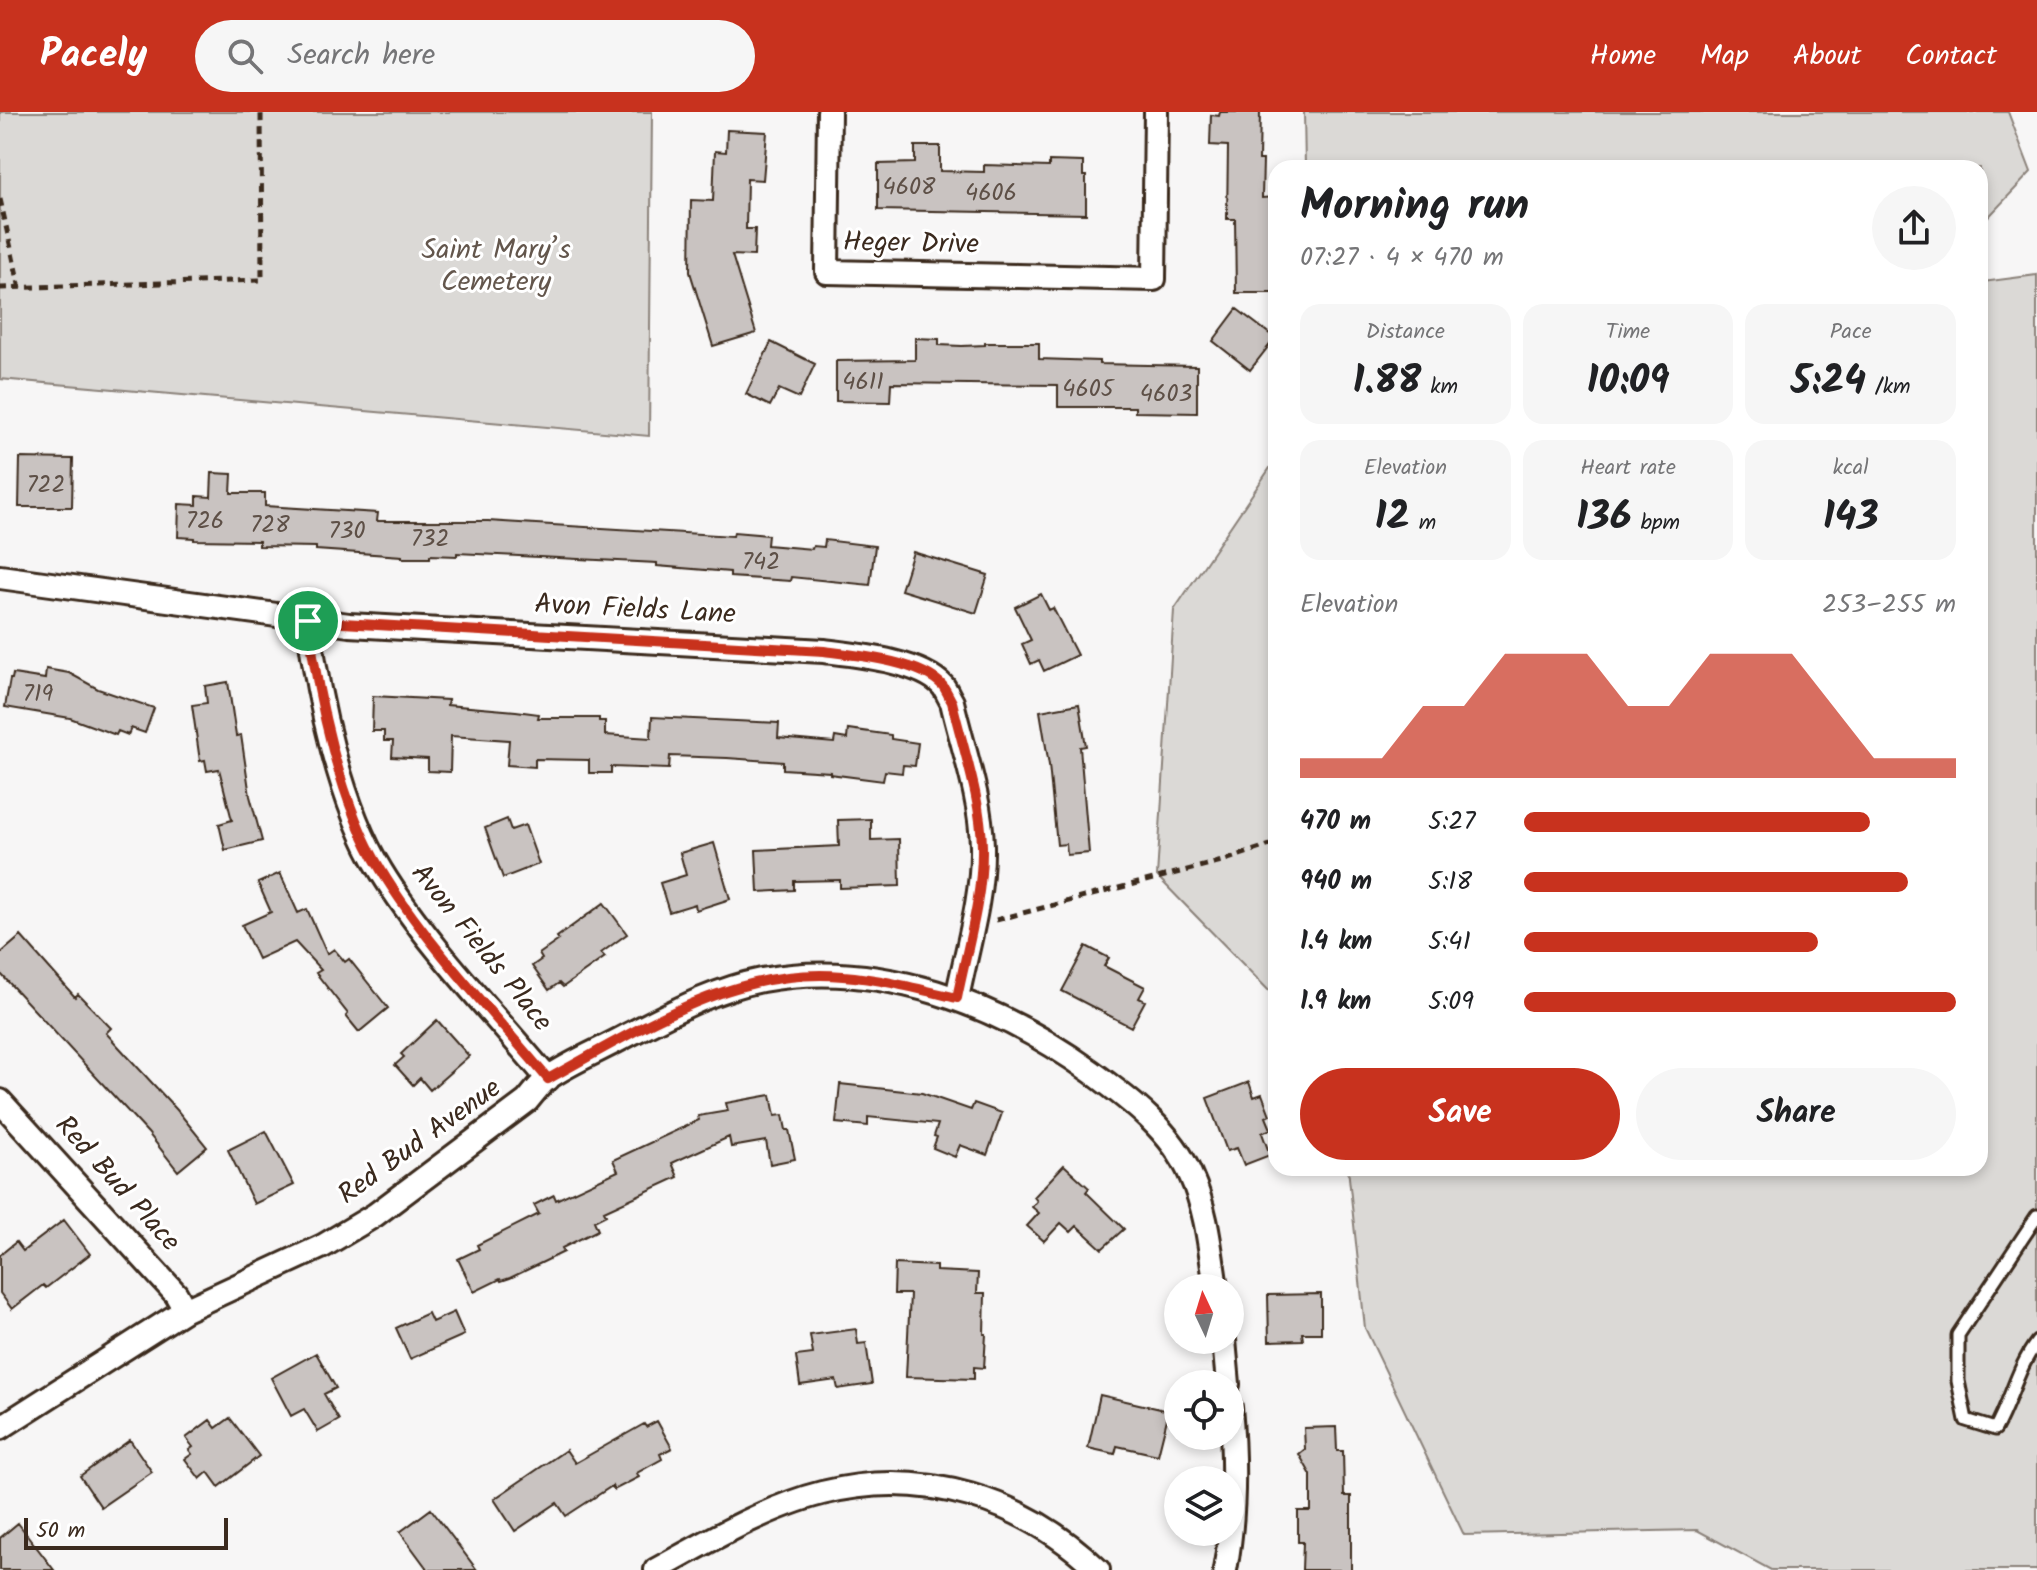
<!DOCTYPE html>
<meta charset="utf-8">
<style>
:root{--surface:#fff;--page:#f6f6f6;--text:#202124;--muted:#757577;--accent:#c8321e}
body{margin:0;font-family:Kalam,sans-serif;background:var(--page);color:var(--text);height:100vh;display:flex;flex-direction:column;font-size:30px;white-space:nowrap}
*{box-sizing:border-box;margin:0}
p{font-size:26px;color:var(--muted)}
.icon{flex:none;width:44px;height:44px;fill:none;stroke:currentColor;stroke-width:2;stroke-linecap:round;stroke-linejoin:round}
.map{position:relative;flex:1;overflow:hidden}
.drawer{position:absolute;left:1268px;top:48px;width:720px;height:1016px;display:flex;flex-direction:column;background:var(--surface);border-radius:24px;box-shadow:0 4px 12px #0003}
.drawer>*{flex:none}
.needle{width:52px;rotate:356deg}
.fabs{position:absolute;left:1164px;top:1162px;display:grid;gap:16px}
.fabs a{display:grid;place-items:center;width:80px;height:80px;border-radius:50%;background:var(--surface);box-shadow:0 4px 12px #0003;font-size:40px}
.scale{position:absolute;left:24px;bottom:20px;width:204px;box-sizing:border-box;padding-left:8px;border:4px solid #3b2a1e;border-top:0;font-size:22px;line-height:28px;white-space:nowrap;color:#3b2a1e;-webkit-text-stroke:6px #fff;paint-order:stroke}
.pin{position:absolute;display:grid;place-items:center;width:68px;height:68px;color:#fff;margin:-34px;border:4px solid #fff;border-radius:50%;box-shadow:0 2px 8px #0007}
.round{display:grid;place-items:center;flex:none;width:84px;height:84px;border-radius:42px;background:var(--page)}
.head{display:flex;align-items:center;justify-content:space-between;height:136px;padding:0 32px}
h1{font-size:44px;font-weight:600;line-height:60px}
.stats{display:grid;grid-template-columns:repeat(3,1fr);gap:12px;height:136px;padding:8px 32px}
.stats div{display:grid;align-content:center;border-radius:20px;background:var(--page);text-align:center}
.stats b{font-size:40px;font-weight:600}
.stats small{font-size:22px;font-weight:400}
.stats p{font-size:22px}
.chart{height:224px;padding:16px 32px}
.chart p{display:flex;justify-content:space-between}
.chart svg{width:100%;height:144px;margin-top:8px;fill:var(--accent);opacity:.7}
.primary-button{display:flex;gap:16px;margin-top:auto;padding:16px 32px}
.primary-button a{flex:1;height:92px;border-radius:48px;background:var(--accent);color:#fff;font-size:32px;font-weight:600;line-height:92px;text-align:center}
.primary-button a+a{background:var(--page);color:var(--text)}
ul{padding:0 32px;list-style:none;font-size:26px}
li{display:grid;grid-template-columns:128px 96px 1fr;align-items:center;height:60px}
li i{height:20px;border-radius:10px;background:var(--accent)}
header{display:flex;align-items:center;gap:48px;box-sizing:border-box;height:112px;padding:0 40px;background:var(--accent);color:#fff}
header strong{font-size:38px}
nav{display:flex;gap:44px;margin-inline-start:auto;font-size:28px}
.search{width:560px;height:72px;background:var(--page);display:flex;align-items:center;gap:20px;box-sizing:border-box;padding:0 28px;border-radius:44px;color:var(--muted);font-size:30px}
.map>svg:first-child{display:block}
</style>
<header>
<strong>Pacely</strong>
<div class="search"><svg class="icon" aria-label="search" viewBox="0 0 24 24"><circle cx="10" cy="10" r="6"/><path d="M15 15l6 6"/></svg>Search here</div>
<nav><a>Home</a><a>Map</a><a>About</a><a>Contact</a></nav>
</header>
<div class="map">
<svg width="2037" height="1458" viewBox="0 0 2037 1458">
<rect width="100%" height="100%" fill="#f7f6f6"/>
<filter id="ink" filterUnits="userSpaceOnUse"><feTurbulence type="fractalNoise" baseFrequency=".0125" numOctaves="2"/><feDisplacementMap in="SourceGraphic" scale="16" xChannelSelector="R" yChannelSelector="G"/><feConvolveMatrix kernelMatrix="1 2 1 2 8 2 1 2 1" color-interpolation-filters="sRGB"/></filter>
<g filter="url(#ink)">
<path fill="#dbd9d6" stroke="#8b827a" stroke-width="2" d="M0,0H652L649,324L0,267Z
M1304,0H2008L2031,60L1980,114V56H1305Z
M2037,163V1458H1771L1697,1418L1464,1423L1365,1216L1348,1056H1980V166L1983,170Z
M1276,347V886L1157,764L1174,498Z"/>
<path fill="#c9c3c1" stroke="#3b2a1e" stroke-width="2" d="M1220,0H1260L1259,48H1263L1262,86L1274,85L1275,181H1236L1235,107H1227L1228,34L1210,33L1211,3L1219,4Z
M727,18L767,20L763,68L747,67L746,117H755L754,144L732,143L756,221L713,234L690,160L691,88L713,89L715,39L726,40Z
M915,34H940V59L984,60V53L1049,55V49L1083,50V64H1086V102L878,98V52L915,51Z
M1237,197L1275,226L1250,258L1213,229Z
M915,226L939,227V233L962,234L985,233V231H1039V247L1099,249V252L1197,254V301L1135,300V295H1058V273L891,271L890,290L836,289V249L915,248Z
M771,230L815,252L799,286L779,277L770,294L746,282Z
M20,346L73,347L72,395H19Z
M212,361L232,362L231,381H265V394L378,401L377,409H488L733,424L734,420L768,423L767,433L812,437L813,434L824,435L825,428L875,434L870,473L791,465L790,469L730,465V460L657,454V451L457,441V444L430,443V446H402V444L316,438V435L259,434V429L194,428V426L178,425L179,392L197,393V384L211,385Z
M913,440L988,463L976,501L901,478Z
M1041,482L1049,498L1053,496L1077,543L1044,559L1039,548L1031,552L1022,532L1031,528L1015,495Z
M46,557L69,561L98,577L154,596L145,621L131,616L128,623L118,619L116,623L70,606L5,595L10,567H12L13,562L45,567Z
M228,570L236,624L241,623L250,684L262,729L225,738L219,712L232,708L219,657L207,659L205,648L200,649L192,593L207,591L205,574Z
M373,584L448,588L447,593L516,599L539,602L538,606H599V609H605V623L651,626L652,605L779,611L778,626L834,631L835,625L847,627L848,617L891,623V627L918,631L915,654L903,653L902,661L885,659L883,669L830,662V660L783,657V650L727,646L670,644L669,657L611,655V661H589V648L535,647V655L507,653L509,628L451,624L450,660L428,659V647L392,645L393,629H384V619H372Z
M1079,592L1086,634L1080,635L1089,741L1067,743L1066,732L1057,733L1049,653L1040,599Z
M507,707L511,718L525,713L539,752L503,766L485,716Z
M871,707V728L899,727L900,774L840,776V768L794,769V778L758,780L756,738L839,734L838,708Z
M714,731L730,787L696,798L695,792L669,800L660,771L686,763L680,741Z
M280,761L298,801L307,797L327,842L334,837L345,850L349,847L388,896L359,920L346,904L348,902L316,861L321,858L295,830L258,847L242,813L271,800L258,771Z
M604,791L627,822L601,841L605,845L563,875L559,871L549,878L532,854L542,847L539,842L559,828L557,825Z
M21,824L75,885L78,882L111,916L106,921L177,998L207,1035L178,1059L148,1021L0,861V842Z
M1086,834L1109,846L1104,854L1145,875L1139,886L1145,889L1131,915L1062,879Z
M437,908L469,944L430,978L420,966L413,973L395,953L404,945L401,942Z
M1249,970L1254,985L1262,982L1270,1003L1266,1005L1271,1017L1262,1021L1270,1043L1244,1053L1237,1036L1227,1039L1207,986Z
M840,972L922,981L971,998L974,991L1002,1001L987,1043L960,1033L955,1045L933,1036L937,1025L934,1024L938,1012L868,1005V1014L836,1011Z
M771,983L775,1004L783,1003L786,1018H789L795,1047L770,1052L766,1029L731,1035L729,1025L672,1051L678,1065L604,1099L606,1103L594,1109L598,1118L562,1136L564,1140L510,1166L501,1169L500,1167L474,1180L458,1147L479,1137L477,1133L539,1102L534,1093L554,1083L556,1088L618,1059L613,1048L699,1008L698,1004L728,999L726,991Z
M266,1019L294,1073L254,1092L228,1038Z
M1064,1053L1089,1076L1086,1080L1124,1117L1102,1137L1077,1114L1071,1120L1061,1111L1044,1129L1027,1114L1039,1101L1032,1095L1037,1089L1034,1085Z
M64,1108L90,1142L46,1176L43,1173L12,1197L0,1181V1143L16,1130L23,1139Z
M895,1152L936,1154V1159L978,1161L977,1181H985L984,1222H986L984,1256L974,1255V1267L906,1265L910,1182H894Z
M1321,1182V1221H1302L1303,1228L1269,1229L1268,1183Z
M454,1200L464,1223L410,1247L396,1216L428,1201L432,1210Z
M856,1217L858,1232L866,1231L872,1272L838,1277L836,1268L800,1273L796,1244L813,1242L810,1223Z
M316,1241L336,1276L324,1282L339,1308L318,1320L304,1297L291,1304L271,1266Z
M1100,1283L1169,1299L1158,1343L1117,1334L1115,1342L1088,1336Z
M230,1306L259,1344L219,1375L208,1360L200,1367L185,1347L192,1342L189,1338L193,1335L186,1326L210,1308L216,1316Z
M657,1309L672,1336L660,1342L662,1347L637,1361L639,1365L614,1378L612,1374L566,1404L557,1391L515,1419L494,1387L566,1338L575,1351L644,1312L646,1315Z
M1336,1315L1337,1339H1343L1344,1384H1351V1458H1302L1303,1430H1298V1399H1311V1363L1299,1342L1305,1337L1304,1316Z
M130,1328L152,1360L101,1395L80,1364Z
M431,1397L477,1458H428L400,1420Z
M18,1411L54,1458H0V1426Z"/>
<g fill="none" stroke-linecap="round" stroke-linejoin="round">
<defs>
<path id="lane" d="M2037,1104L1958,1223V1269L1966,1308L1995,1317C2011,1289 2017,1256 2037,1230"/>
<path id="street" d="M829,0L827,160L1154,167L1156,0
M0,465L349,513L824,539C856,543 921,549 943,574C946,578 949,585 952,590C963,637 981,686 982,734C983,785 967,836 957,886
M308,509C318,586 340,693 381,759C425,831 493,901 548,967
M0,989L176,1182L185,1198
M1224,1228L1228,1272
M0,1316L185,1198L323,1134L375,1103L527,989C534,981 540,972 548,966C570,950 603,937 628,923C671,901 715,877 762,868C879,846 998,892 1092,960C1130,988 1172,1019 1191,1064C1207,1099 1210,1138 1216,1176
M656,1458C707,1430 766,1395 822,1381C923,1355 1024,1387 1098,1458
M1225,1458C1235,1404 1235,1350 1230,1295"/>
</defs>
<use href="#lane" stroke="#3b2a1e" stroke-width="17"/>
<use href="#street" stroke="#3b2a1e" stroke-width="28"/>
<path stroke="#3b2a1e" stroke-width="5" stroke-dasharray="8 6" stroke-linecap="butt" d="M0,87L20,177
M0,176L262,168L261,0
M996,808L1222,749L1276,731"/>
<use href="#lane" stroke="#fff" stroke-width="11"/>
<use href="#street" stroke="#fff" stroke-width="22"/>
</g>
</g>
<g fill="none" stroke-linecap="round" stroke-linejoin="round" filter="url(#ink)">
<defs>
<path id="route" d="M308,509L824,539C856,543 921,549 943,574C946,578 949,585 952,590C963,637 981,686 982,734C983,785 967,836 957,886C919,877 882,867 843,864C734,854 640,917 548,967C493,901 425,831 381,758C340,693 318,586 308,509Z"/>
</defs>
<use href="#route" stroke="#fff" stroke-width="16"/>
<use href="#route" stroke="#c8321e" stroke-width="10"/>
</g>
<g text-anchor="middle" dominant-baseline="central" stroke-width="6" stroke-linejoin="round" paint-order="stroke">
<g font-size="24" fill="#5e5047">
<text x="909" y="75">4608</text>
<text x="991" y="81">4606</text>
<text x="863" y="270">4611</text>
<text x="1088" y="277">4605</text>
<text x="1166" y="282">4603</text>
<text x="46" y="373">722</text>
<text x="205" y="409">726</text>
<text x="270" y="413">728</text>
<text x="347" y="419">730</text>
<text x="430" y="427">732</text>
<text x="761" y="450">742</text>
<text x="38" y="582">719</text>
</g>
<g font-size="28" fill="#3b2a1e" stroke="#fff">
<text transform="translate(911 132) rotate(1)">Heger Drive</text>
<text transform="translate(635 498) rotate(3)">Avon Fields Lane</text>
<text transform="translate(481 836) rotate(51)">Avon Fields Place</text>
<text transform="translate(420 1030) rotate(-36)">Red Bud Avenue</text>
<text transform="translate(117 1072) rotate(48)">Red Bud Place</text>
</g>
<g font-size="28" fill="#63564c" stroke="#fff">
<text x="496" y="138">Saint Mary’s<tspan x="496" dy="32">Cemetery</tspan></text>
</g>
</g>
</svg>
<div class="fabs">
<a><svg class="needle" viewBox="-14 -14 28 28"><path d="M0-13l5 13h-10z" fill="#e53935"/><path d="M0 13l5-13h-10z" fill="#757577"/></svg></a>
<a><svg class="icon" aria-label="locate" viewBox="0 0 24 24"><circle cx="12" cy="12" r="6"/><path d="M12 2v4M12 18v4M2 12h4M18 12h4"/></svg></a>
<a><svg class="icon" aria-label="layers" viewBox="0 0 24 24"><path d="M12 4l9 5-9 5-9-5zM3 14l9 5 9-5"/></svg></a>
</div>
<div class="scale">50 m</div>
<div class="pin" style="left:308px;top:509px;background:#1e9e55"><svg class="icon" aria-label="arrive" viewBox="0 0 24 24"><path d="M6 21V4h12l-3 4 3 4H6"/></svg></div>
<section class="drawer">
<div class="head"><div><h1>Morning run</h1><p>07:27 · 4 × 470 m</p></div><a class="round"><svg class="icon" aria-label="share" viewBox="0 0 24 24"><path d="M12 15V3M7 8l5-5 5 5M5 13v7h14v-7"/></svg></a></div>
<div class="stats">
<div><p>Distance</p><b>1.88<small> km</small></b></div>
<div><p>Time</p><b>10:09</b></div>
<div><p>Pace</p><b>5:24<small> /km</small></b></div>
</div>
<div class="stats">
<div><p>Elevation</p><b>12<small> m</small></b></div>
<div><p>Heart rate</p><b>136<small> bpm</small></b></div>
<div><p>kcal</p><b>143</b></div>
</div>
<div class="chart"><p><span>Elevation</span>253–255 m</p>
<svg viewBox="0 0 160 44" preserveAspectRatio="none"><path d="M0 44V38L10 38L20 38L30 22L40 22L50 6L60 6L70 6L80 22L90 22L100 6L110 6L120 6L130 22L140 38L150 38L160 38V44z"/></svg>
</div>
<ul>
<li><b>470 m</b>5:27<i style="width:80%"></i></li>
<li><b>940 m</b>5:18<i style="width:89%"></i></li>
<li><b>1.4 km</b>5:41<i style="width:68%"></i></li>
<li><b>1.9 km</b>5:09<i style="width:100%"></i></li>
</ul>
<div class="primary-button"><a>Save</a><a>Share</a></div>
</section>
</div>
